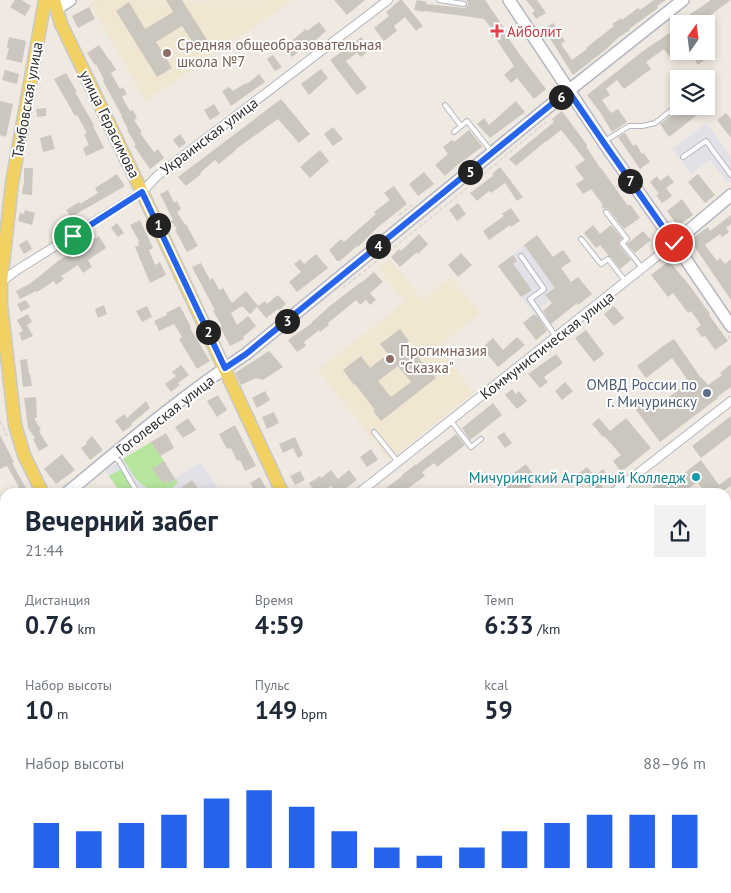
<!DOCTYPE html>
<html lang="ru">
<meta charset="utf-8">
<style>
:root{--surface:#fff;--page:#f2f2f3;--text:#1f2937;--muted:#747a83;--accent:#2563eb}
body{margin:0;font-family:"PT Sans",sans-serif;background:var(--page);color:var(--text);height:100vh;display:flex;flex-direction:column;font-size:19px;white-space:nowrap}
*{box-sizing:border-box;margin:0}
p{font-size:16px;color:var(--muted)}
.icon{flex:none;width:28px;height:28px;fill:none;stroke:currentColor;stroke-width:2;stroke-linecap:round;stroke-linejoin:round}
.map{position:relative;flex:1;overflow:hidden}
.side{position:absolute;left:0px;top:488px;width:731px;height:406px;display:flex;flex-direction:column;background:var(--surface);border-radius:15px 15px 0 0;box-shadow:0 2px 8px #0003}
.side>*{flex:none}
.needle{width:32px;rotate:14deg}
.buttons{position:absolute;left:670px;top:15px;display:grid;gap:10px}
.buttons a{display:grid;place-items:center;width:45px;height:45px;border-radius:0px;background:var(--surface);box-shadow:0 2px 8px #0003;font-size:25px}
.pin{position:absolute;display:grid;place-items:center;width:42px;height:42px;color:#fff;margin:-21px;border:2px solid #fff;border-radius:50%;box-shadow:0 1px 5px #0007}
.km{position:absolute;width:25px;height:25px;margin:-12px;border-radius:50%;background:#222;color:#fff;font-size:14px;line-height:25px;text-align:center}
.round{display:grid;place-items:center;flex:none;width:52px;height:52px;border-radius:0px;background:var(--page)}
.headline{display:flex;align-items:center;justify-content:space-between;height:85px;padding:0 25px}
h1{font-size:28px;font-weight:700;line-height:38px}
.stats{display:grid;grid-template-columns:repeat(3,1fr);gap:8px;height:85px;padding:5px 25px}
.stats div{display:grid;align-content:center}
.stats b{font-size:25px;font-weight:700}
.stats small{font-size:14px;font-weight:400}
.stats p{font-size:14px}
.chart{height:140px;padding:10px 25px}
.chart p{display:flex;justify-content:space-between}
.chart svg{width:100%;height:90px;margin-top:5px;stroke:var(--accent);stroke-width:6}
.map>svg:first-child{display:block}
</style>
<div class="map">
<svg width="731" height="893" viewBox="0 0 731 893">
<rect width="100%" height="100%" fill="#efe9e1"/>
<path fill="#e3e1e8" d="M706,123L731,156V181L728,183L710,160L691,174L672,149Z
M537,235L553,257L563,250L571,261L561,268L568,278L546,295L550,300L540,308L552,324L547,331L498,266Z
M151,442L175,478L201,462L220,492H120L105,470Z
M731,756V893H677L673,889H726V759Z"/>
<path fill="#f0e6d1" d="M96,0L199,1L293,0L146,101L90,4Z
M390,259L422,300L451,277L480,313L438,347L474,393L389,460L318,370L405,302L379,269Z
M731,757V808L726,812V761Z"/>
<path fill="#b6e59e" d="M151,442L166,464L158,465L153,469L163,483L167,480L170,483L175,479L178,482C173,488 169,491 161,491C140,491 133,474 123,459Z
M123,468L134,487L126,492H120L109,476Z"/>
<path fill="#cbc7bf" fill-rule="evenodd" d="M15,0H22L31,6L25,16L10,7Z
M166,0H182L209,43L198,51L182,26L156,42L172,68L157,77L116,11L129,2L145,29L173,12Z
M334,0H365L347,15Z
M400,0H402L423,26L416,31L405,17L394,26L397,31L384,41L374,28L389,16L386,12Z
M417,0L427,2L426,4L465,8L468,5L467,0H485L507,32L505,33L520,55L546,89L534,99L517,78L511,83L504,75L514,66L496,39L495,40L488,30L491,28L484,19L464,16L424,11V12L414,10Z
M526,0H537L546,13L536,19L532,13L535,11Z
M654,0H666L657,6L658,8L629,29L630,30L619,37L604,51L573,75L544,29L553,23L565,41L561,44L572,60L587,49L586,48L614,26L612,24L621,18L622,20L638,8L640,10Z
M711,0H731L698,24H676Z
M89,7L95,19L78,28L72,16Z
M319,22L326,31L308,47L307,45L292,57L284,47L306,29L307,31Z
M671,32L679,43V49L669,56L664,49L646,62L651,69L624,89L617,80L606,89L610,95L602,100L611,113L618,109L627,122L612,132L600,112L587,95L643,51Z
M9,37L26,41L22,63L6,59L9,48L7,47Z
M361,37L371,49L361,57L357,53L346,61L367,88L357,95L330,60L348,47V48Z
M99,45L110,61H111L116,70L111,73L120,89L123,87L127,94L122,97L130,111L133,110L137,118L134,120L142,132L140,133L154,152L158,149L164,158L150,169L134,146L136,145L127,130L128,129L121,116H122L103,81L104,80L96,64L95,65L87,53Z
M700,51H704L708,57L698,65L693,57Z
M273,55L282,67L275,71L267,59Z
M321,69L328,78L309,95L301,84Z
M5,70L19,74L17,84L2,80Z
M66,73L77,92H75L94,125L93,126L104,148L86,156L83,148L89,145L84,134L87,133L77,115L75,116L54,79Z
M259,74L265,82L231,106L222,91L229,87L233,91L246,83L247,84Z
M281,99L310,134L299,143L278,119L236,149V150L219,164L215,160L200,173L201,174L186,186L178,177Z
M0,101L13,104L6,137L0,135Z
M516,101L525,112L490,138L477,124L484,118L489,125Z
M214,104L220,114L210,120L204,110Z
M683,106H697L701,112L669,137L660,124Z
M46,108V116L37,117L36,109Z
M562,111L587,145L586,146L600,168H601L628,206L630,204L640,218L624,229L609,210L607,208L604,209L601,206L603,205L591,189L583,194L576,184L584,179L575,167L585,160L562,131L561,130L546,142V141L516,166L509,159L554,122L552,119Z
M726,113L731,119V138L717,120Z
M333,127L343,139L333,146L324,134Z
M469,130L481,145V146L482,147L456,166L445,176L435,165L448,154L443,147L452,140L454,142Z
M625,133L633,146L636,144L642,154L644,153L650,162L640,169L618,137Z
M180,134L186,143L179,148L173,140Z
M51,135L55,149L43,152L40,138Z
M320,150L329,161L310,178L300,167Z
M500,167L523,197L517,201L505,183L491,193L489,191L477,201L470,193L494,175L492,174Z
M24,168H33L32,195L22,194L23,185H24Z
M424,172L434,184L418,196L409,184Z
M117,174L125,186L71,217L66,210L79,202L80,204L98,193L95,188Z
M698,174L715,195L705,203L688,182Z
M668,175L674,182L666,188L672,196L662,203L656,195L659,194L650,182L657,176L660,181Z
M394,186L407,204L378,227L358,247L357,246L340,261H337L329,250L341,239L344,242L376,214L374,212L390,200L384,193Z
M168,190L174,203L177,201L181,209L177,212L185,225L186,224L198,246L187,252L175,230L177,229L171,221L173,220L160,194Z
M682,199L693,215L678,226L667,211Z
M458,203L466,214L457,221L449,210Z
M511,208L520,221L511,227L510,225L489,240L483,231L504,216L502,214Z
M25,210L35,213L32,225L18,221L20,213L24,214Z
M731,215V224L726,228L729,232L722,237L720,234L705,245L717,261L720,258L725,264L731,259V300L690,240L708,227L710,231Z
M140,220L153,248L149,250L155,265L160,262L166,275L150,283L135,247L139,245L138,242L139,241L130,225Z
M117,223L124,233L118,237L111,228Z
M593,225L600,234L611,225L622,238L619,241V245L631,260L620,269L611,257L608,255L600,245L596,248L584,233Z
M643,231L651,240L635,253L627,244Z
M419,234L428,244L418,254L417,252L400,267L391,257L399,249L401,251Z
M537,235L553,257L563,250L571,261L561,268L571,282L578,277L592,294L578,305L577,303L551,324L543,311L552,303L545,295L555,288L524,245Z
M99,236L106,248L88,260L92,267L83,273L78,265L61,276L64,279L56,285L54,281L37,292L36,291L20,299L16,291L31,283L58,261Z
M27,240L32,249L24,254L19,245Z
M461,253L472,265L458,277L448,265Z
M316,254L328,268L297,292L289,282L301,272L294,264L300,259L304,264Z
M513,255L517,261L513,264L532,290L521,297L498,266Z
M669,261L690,286L710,314L709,315L728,341L715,350L705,336L702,337L696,329L701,325L691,311L688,313L673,293L668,297L651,275Z
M201,263L210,280L213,278L219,290L223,288L232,303L246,291L258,306L257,307L265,301L267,304L278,295L286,304L279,310L278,309L266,318L257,307L250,314L242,306L231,313L237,325L248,316L256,326L243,337L244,339L230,346L220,327L222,326L213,311L215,310L192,267Z
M374,272L383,282L370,293L376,300L370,305L366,300L360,305L356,300L328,323L329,325L320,332L319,330L304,342L306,346L297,352L288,340L312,323V322L331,305L361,282V283Z
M26,300L30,307L21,312L17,304Z
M104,305L107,314L98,318L95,309Z
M147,306L152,317L142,322L136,311Z
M180,306L191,327L190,328L210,361L197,369L179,339L182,337L174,324L159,331L154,321L167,315L166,313Z
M614,306L624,318L614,326L604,314Z
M28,314L32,322L27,325L33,336L22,341L19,333L23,331L17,320Z
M534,314L536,316L537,315L547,331L536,340L523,323Z
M400,329L409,341L407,342L427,369L428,368L436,378L381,421L373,411L375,410L355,384L354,385L343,370L361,356L370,368L388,354L380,344ZM398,366L411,382L391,397L378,381Z
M586,330L604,354L594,362L575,338Z
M517,337L525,345L498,367L482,348L493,338L503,350Z
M674,339L701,378H702L708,385L722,375L720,373L731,364V387L717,397L718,398L660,442L633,406L644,397L653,409L689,382L672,358L646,378L637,366L663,346Z
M269,351L283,367L263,380L256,378L241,385L235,373Z
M556,354L563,363L544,377L548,382L540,388L528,374Z
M27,359L29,374H30L32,386L23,387L20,360Z
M181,365L189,375L178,383L180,385L171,392L165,384L176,376L172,372Z
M565,382L573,391L562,400L555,391Z
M512,389L516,394L519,391L527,401L517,409L505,395Z
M265,391L270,400L257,408L252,398Z
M218,395L227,410L217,417L207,401Z
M36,397L37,418H34L41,430L39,431L48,446L39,451L33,439L35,438L28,428L24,398Z
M146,401L150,408L131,424L132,425L123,432L115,421L124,414L127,418Z
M493,403L502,415L470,440L462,428Z
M274,412L279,423L267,429L262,417Z
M731,416V435L701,458L692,446Z
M188,418L196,430L183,438L175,427Z
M599,418L610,431L626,418L651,448L621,472L613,461L621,455L604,436L603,437L592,424Z
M235,425L256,466L245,471L240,460L237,461L231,448L227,449L219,434Z
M504,432L512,443L505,448L497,437Z
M166,433L174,448L160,456L151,442Z
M456,434L465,445L437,467L434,463L422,472L425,476L403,492H381L402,476V475L416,464V465Z
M0,435L14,462L12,463L28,492H9L19,487L7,466L0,469Z
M92,436L103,450L90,460L81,448L87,444L86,442Z
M295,437L303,455L298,458L293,448L283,453L279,444Z
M371,449L378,460L367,467L360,457Z
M62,454L75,470L56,484L44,469Z
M701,460L719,485L731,476V486L721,492H705L697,482L684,492H656L652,488L671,474L676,480Z
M164,461L175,479L169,483L167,480L163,483L152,469Z
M526,464L538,481L523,492H499L514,482L510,476Z
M587,467L595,476L603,469L610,478L601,485L604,490L601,492H594L579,473Z
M331,470L338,479L349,470L357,480L346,488V489L342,492L337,488L335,490L331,486L321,492H315L309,483L320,476L321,478Z
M300,471L305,480L295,485L290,476Z
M260,477L266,488L256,492L250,483Z
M192,480L201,492H175Z"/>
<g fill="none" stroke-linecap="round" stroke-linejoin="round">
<defs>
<path id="lane" d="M439,0L464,4
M445,105L461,126
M454,132L467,121L491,151
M605,141L629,126H642L655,123L679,104
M683,157L706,141L731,175
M606,212L627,239L622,243L643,269
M581,239L601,264L608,259L626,282
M521,256L544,289L530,299L556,337
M451,421L471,447L481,439
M374,432L398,462
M114,457L119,461L137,492
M726,524L731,522
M726,821H729L731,822"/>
<path id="street" d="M1,282L17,270L142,192L157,176L388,0
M360,492L674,243
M614,492L731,401
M726,666L731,662
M726,675L731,682
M0,779L5,775
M444,893L449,889"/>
<path id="secondary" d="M509,0L604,143L678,248L731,326
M56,9L70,0
M674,243L731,195
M68,492C126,444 183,395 246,354L553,103L683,0
M0,546L5,542"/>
<path id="primary" d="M54,0L61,24L142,192L282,492
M42,492L24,455L15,425L1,305V282L12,183L45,0
M232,889L234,893
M494,889L498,893"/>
</defs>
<use href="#lane" stroke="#b4b7c1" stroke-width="6"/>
<use href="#street" stroke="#b4b7c1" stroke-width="10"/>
<use href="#secondary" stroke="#b4b7c1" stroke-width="14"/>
<use href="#primary" stroke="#c9c9c9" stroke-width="15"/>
<path stroke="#c9c9c9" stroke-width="1" stroke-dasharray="4 2.5" stroke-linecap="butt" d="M399,215L412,205
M343,288L438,212L546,122
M728,336L731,340
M0,421L7,436
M54,492L59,488
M384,889L385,893
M513,889L515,893"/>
<use href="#lane" stroke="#fff" stroke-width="4"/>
<use href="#street" stroke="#fff" stroke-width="8"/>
<use href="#secondary" stroke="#fff" stroke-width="11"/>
<use href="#primary" stroke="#f2d163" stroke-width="12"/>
</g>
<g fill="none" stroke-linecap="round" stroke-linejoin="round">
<defs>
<path id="route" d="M73,236L142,192L225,368L246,354L553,103L569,92L604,143L674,243"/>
</defs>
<use href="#route" stroke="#fff" stroke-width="10"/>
<use href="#route" stroke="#2563eb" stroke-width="6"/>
</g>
<path fill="#e0444e" stroke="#fff" stroke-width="2" d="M494.5 23.5h5v5h5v5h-5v5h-5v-5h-5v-5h5z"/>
<g fill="#8d6e63" stroke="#fff" stroke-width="2">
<circle cx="167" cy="53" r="5"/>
<circle cx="390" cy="359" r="5"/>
</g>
<circle fill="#5c6f8a" stroke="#fff" stroke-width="2" cx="707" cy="393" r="5"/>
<circle fill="#0f9aa8" stroke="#fff" stroke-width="2" cx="696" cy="477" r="5"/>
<g text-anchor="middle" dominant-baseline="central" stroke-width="4" stroke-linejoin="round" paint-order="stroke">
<g font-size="15" fill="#be3a42" stroke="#fff" text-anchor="start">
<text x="507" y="31">Айболит</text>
</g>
<g font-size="15" fill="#785e54" stroke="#fff" text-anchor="start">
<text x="177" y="44">Средняя общеобразовательная<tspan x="177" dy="17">школа №7</tspan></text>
<text x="400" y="350">Прогимназия<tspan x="400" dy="17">"Сказка"</tspan></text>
</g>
<g font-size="15" fill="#2e2e2e" stroke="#fff">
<text transform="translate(27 100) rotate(-80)">Тамбовская улица</text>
<text transform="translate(110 124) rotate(64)">улица Герасимова</text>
<text transform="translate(209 136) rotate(-37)">Украинская улица</text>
<text transform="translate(547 345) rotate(-38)">Коммунистическая улица</text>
<text transform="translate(165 415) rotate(-38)">Гоголевская улица</text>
</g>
<g font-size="15" fill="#4e5e75" stroke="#fff" text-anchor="end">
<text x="697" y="384">ОМВД России по<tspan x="697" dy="17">г. Мичуринску</tspan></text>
</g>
<g font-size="15" fill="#0d838f" stroke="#fff" text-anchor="end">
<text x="686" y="477">Мичуринский Аграрный Колледж</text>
</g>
</g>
</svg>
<div class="buttons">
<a><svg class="needle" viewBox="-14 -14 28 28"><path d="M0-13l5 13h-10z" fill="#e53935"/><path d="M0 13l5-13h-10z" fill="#747a83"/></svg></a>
<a><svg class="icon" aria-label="layers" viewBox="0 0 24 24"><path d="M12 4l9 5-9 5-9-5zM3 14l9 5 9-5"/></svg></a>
</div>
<div class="pin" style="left:73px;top:236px;background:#1e9e55"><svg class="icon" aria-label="arrive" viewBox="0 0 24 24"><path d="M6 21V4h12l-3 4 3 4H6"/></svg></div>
<div class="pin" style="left:674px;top:243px;background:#d93025"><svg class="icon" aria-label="check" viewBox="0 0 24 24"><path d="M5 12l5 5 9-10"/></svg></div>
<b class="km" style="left:158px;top:225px">1</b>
<b class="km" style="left:208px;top:332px">2</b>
<b class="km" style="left:287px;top:321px">3</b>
<b class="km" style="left:378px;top:246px">4</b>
<b class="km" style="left:470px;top:172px">5</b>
<b class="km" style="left:561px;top:97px">6</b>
<b class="km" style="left:630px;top:181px">7</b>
<section class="side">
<div class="headline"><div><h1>Вечерний забег</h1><p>21:44</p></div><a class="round"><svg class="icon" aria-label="share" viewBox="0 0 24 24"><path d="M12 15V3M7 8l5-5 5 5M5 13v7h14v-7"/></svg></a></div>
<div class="stats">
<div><p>Дистанция</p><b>0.76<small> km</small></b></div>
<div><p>Время</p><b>4:59</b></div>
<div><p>Темп</p><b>6:33<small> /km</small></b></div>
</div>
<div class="stats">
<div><p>Набор высоты</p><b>10<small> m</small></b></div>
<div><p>Пульс</p><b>149<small> bpm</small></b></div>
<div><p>kcal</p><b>59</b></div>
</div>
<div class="chart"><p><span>Набор высоты</span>88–96 m</p>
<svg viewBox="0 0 160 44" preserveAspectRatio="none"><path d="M5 44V22M15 44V26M25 44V22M35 44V18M45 44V10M55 44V6M65 44V14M75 44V26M85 44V34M95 44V38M105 44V34M115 44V26M125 44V22M135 44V18M145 44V18M155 44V18"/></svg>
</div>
</section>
</div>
